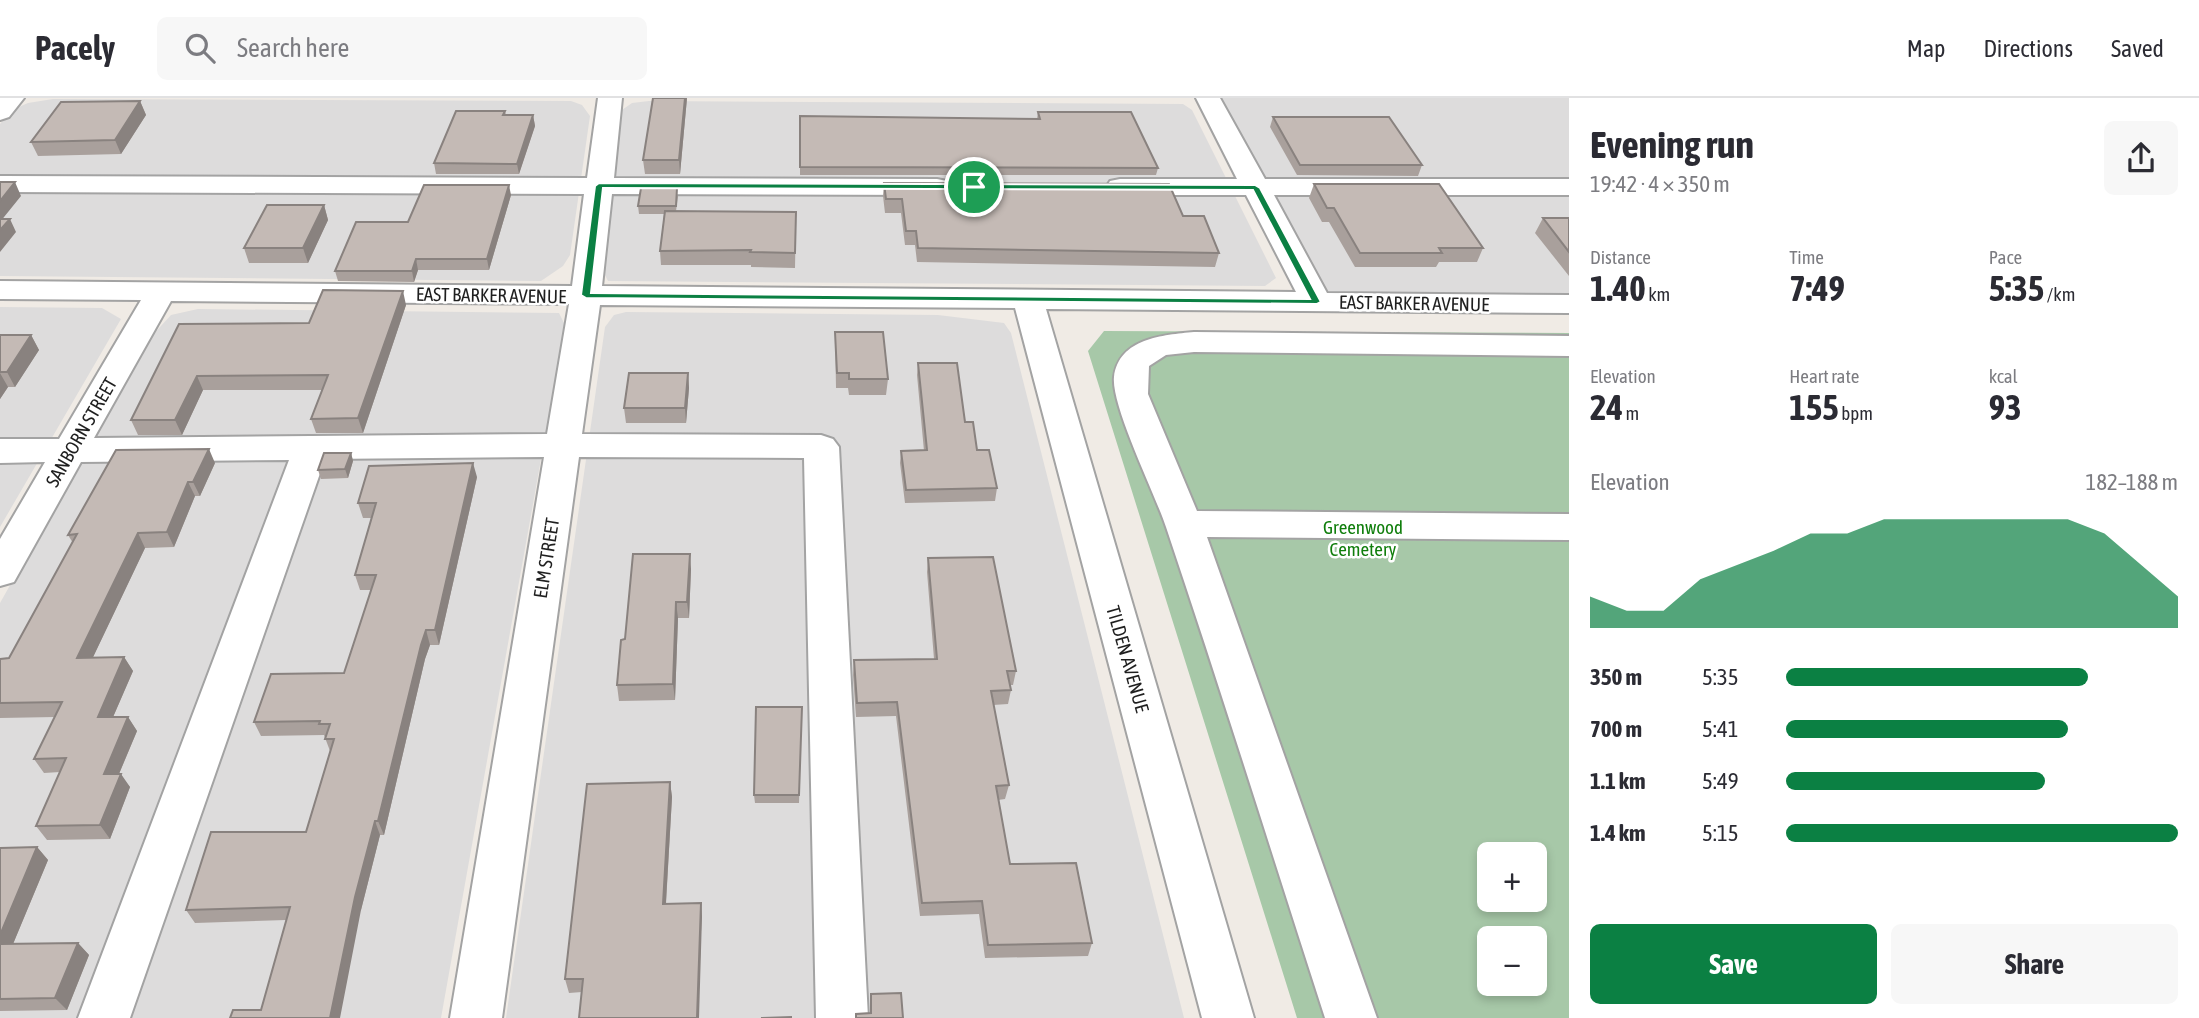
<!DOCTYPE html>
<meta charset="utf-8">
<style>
:root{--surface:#fff;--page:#f7f7f7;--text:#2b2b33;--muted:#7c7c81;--line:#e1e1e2;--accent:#0b8043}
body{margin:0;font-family:"Asap Condensed",sans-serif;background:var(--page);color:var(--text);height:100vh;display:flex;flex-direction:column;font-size:26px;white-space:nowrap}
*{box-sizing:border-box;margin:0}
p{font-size:23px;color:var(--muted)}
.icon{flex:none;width:38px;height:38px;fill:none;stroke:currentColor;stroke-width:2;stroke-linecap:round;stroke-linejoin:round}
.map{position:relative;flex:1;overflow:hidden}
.panel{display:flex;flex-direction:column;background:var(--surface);width:630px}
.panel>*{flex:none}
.controls{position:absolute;left:1477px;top:744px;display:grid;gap:14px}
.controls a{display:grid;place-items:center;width:70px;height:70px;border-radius:10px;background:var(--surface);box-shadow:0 4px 10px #0003;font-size:35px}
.pin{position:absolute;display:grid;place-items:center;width:60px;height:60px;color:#fff;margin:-30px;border:4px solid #fff;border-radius:50%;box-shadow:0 2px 7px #0007}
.round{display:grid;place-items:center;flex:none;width:74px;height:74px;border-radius:10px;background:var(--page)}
.headline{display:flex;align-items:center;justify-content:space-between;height:119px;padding:0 21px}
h1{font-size:38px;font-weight:700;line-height:52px}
.metrics{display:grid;grid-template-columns:repeat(3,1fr);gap:10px;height:119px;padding:7px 21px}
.metrics div{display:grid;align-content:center}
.metrics b{font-size:35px;font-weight:700}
.metrics small{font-size:19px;font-weight:400}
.metrics p{font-size:19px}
.chart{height:196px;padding:14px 21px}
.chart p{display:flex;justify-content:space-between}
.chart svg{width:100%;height:126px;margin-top:7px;fill:var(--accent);opacity:.7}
.action{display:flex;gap:14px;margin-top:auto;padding:14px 21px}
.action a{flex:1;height:80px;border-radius:10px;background:var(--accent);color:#fff;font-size:28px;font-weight:700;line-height:80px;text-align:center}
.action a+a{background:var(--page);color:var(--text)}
ul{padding:0 21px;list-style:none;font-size:23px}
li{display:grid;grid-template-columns:112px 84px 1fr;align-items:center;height:52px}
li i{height:18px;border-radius:9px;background:var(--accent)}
header{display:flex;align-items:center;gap:42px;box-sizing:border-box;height:98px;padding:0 35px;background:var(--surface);border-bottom:2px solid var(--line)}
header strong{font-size:33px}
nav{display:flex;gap:38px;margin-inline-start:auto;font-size:24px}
.search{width:490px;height:63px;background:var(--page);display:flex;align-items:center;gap:18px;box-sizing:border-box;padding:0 24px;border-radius:10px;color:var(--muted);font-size:26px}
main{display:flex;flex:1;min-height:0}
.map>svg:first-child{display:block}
</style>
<header>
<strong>Pacely</strong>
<div class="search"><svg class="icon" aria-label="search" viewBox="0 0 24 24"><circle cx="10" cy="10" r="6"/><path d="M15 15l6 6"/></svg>Search here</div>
<nav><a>Map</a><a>Directions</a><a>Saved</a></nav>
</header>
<main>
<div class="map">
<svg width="1569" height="920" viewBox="0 0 1569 920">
<rect width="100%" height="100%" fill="#f0ebe5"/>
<path fill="#dddcdc" d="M1210,0H1569V208L1317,204Z
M53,1L571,3L582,7L590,18L570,157L563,168L541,183L0,178V26L12,12L28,5Z
M649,3L1183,6L1192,12L1276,180L1265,188L608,183L601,169L619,14L632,5Z
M0,209L102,210L121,221L0,429Z
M198,211L559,215L565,227L441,920H0V505L149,241L171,217Z
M626,214L938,217L1004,225L1011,235L1184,920H506L605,229L614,217Z"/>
<path fill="#a7c8a8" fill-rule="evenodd" d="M1104,233L1569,235V920H1297L1088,253ZM1489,756H1535V802H1489ZM1489,840H1535V886H1489Z"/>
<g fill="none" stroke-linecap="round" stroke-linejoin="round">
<defs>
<path id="minor" d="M0,0H24L9,19L0,22Z
M598,0H622L614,80L937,81L947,83L951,89L947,95L937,97L612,96L602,188L1296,194L1246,97H1120L1110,95L1106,89L1110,83L1120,81H1237L1196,0H1220L1265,81H1569V97H1274L1327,195L1569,197V215L1046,211L1254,920H1202L1015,210L600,207L582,336L821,337L833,341L839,349L868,920H816L804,360L579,359L502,920H450L544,359L325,361L130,920H78L289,362L81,364L14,484L0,488V441L45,364L0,365V341H59L141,202L0,201V183L572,188L584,96L0,94V78L587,80ZM171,203L569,206L547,336L94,340Z
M1194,234L1569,238V258L1194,254L1166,257L1149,268L1148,296L1197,413L1569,416V442L1207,439L1377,920H1325C1272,756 1221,592 1166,429C1155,396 1111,308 1114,279C1119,240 1163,237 1194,234Z"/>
</defs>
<use href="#minor" stroke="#a3a3a3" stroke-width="4"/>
<use href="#minor" fill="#fff" fill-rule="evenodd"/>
</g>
<path fill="#a9a09c" d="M687,0L680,76H645L643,62Z
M140,3L146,17L121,56L38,58L31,44Z
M505,13L506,17H533L535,28L519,76H436L434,65Z
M1038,14L1158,70L1156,77H800V18L1037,21Z
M1273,19L1422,67L1418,78L1297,77L1270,29Z
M884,85L1183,118L1219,155L1215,169L917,164L915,147H905L901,115H885L883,98Z
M1314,86L1483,150L1477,164H1439L1436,169H1355L1329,124H1322L1309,100Z
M511,97L489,172H418L414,184L338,183L335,173L408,124Z
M678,98L676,113L796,114L795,170L751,169V167H661L660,153L664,116H639L638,108Z
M324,107L328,122L308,165H249L244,150Z
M1543,120H1569V178L1535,135Z
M406,207L363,335H316L311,321L322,292H203L182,337H138L131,322L179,226L309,225Z
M835,234L888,281L886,297H849L848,290H836Z
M0,237H31L39,252L15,289H8L0,301Z
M918,265L965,324L977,352L997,390L995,403L905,405L900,365L901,353H924L917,277Z
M688,275L689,290L686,325H626L624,310Z
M351,355L353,363L348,380L321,381L318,372Z
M215,365L200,398H195L174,449L145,450L93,559H124L133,573L113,619H128L137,633L119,676L130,689L110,741L47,742L36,728L60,674L44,675L34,661L55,619L0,620V561L9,560L73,445L68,437Z
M477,379L439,547H430L425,561L384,737H380L361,812L261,912L286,822L195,825L186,812L306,734L330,653L324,637L261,638L254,624L344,575L371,492H360L355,477L372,420H363L358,405Z
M928,460L1016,573L1013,587H1010L1011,592L1008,606L993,607L1009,687L1005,701L998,702L1010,766L1092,845L1088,858L985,860L979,816L920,818L896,618L856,619L853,577L854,562L934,561L927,474Z
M691,471L689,520H678L675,602L619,603L617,587L625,541Z
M802,609L799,705H755L754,697Z
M670,684L672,699L666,806L701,805L702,819L582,894L569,895L565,881Z
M37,749L48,762L13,846L78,845L89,857L67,912L0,913V750Z"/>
<path fill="#89827f" d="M685,0H687L680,76L679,62Z
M140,3L146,17L121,56L115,42Z
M533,17L535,28L519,76L517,66Z
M15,84L21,98L0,124V103Z
M509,87L511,97L489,172L487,161Z
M324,107L328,122L308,165L303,150Z
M10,121L16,134L0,154V132Z
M416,161L418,172L414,184L412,173Z
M403,193L406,207L363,335L358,320Z
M31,237L39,252L15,289L7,274Z
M0,275L8,289L0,301Z
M688,275L689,290L686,325L685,310Z
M197,278L203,292L182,337L175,322Z
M209,351L215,365L200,398L193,384Z
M351,355L353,363L348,380L345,371Z
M473,365L477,379L439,547L435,532Z
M188,384L195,398L174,449L167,434Z
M138,435L145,450L86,574L77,560Z
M690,456L691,471L689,520L687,504Z
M676,504L678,520L675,602L673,586Z
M426,532L430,547L425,561L384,737L378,723L421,547Z
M124,559L133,573L107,633L98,619Z
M128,619L137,633L113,690L104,676Z
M121,676L130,689L110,741L100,727Z
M670,684L672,699L665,820L663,806Z
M375,723L380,737L361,812L340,920H330L355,799Z
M37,749L48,762L8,858L0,850V837Z
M701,805L702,819L699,920H697Z
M78,845L89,857L67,912L55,900Z"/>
<path fill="#c4bab5" stroke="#89827f" stroke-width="2" d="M653,0H685L679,62H643Z
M140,3L115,42L31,44L61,4Z
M456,13H505L503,17H533L517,66L434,65Z
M1038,14H1131L1158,70L800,69V18L1040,21Z
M1273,19H1389L1422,67H1300Z
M0,84H15L0,103Z
M884,85L1169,86L1183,118H1204L1219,155L918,150L916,133H906L902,101H886Z
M1314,86H1439L1483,150H1439L1442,155H1360L1334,110H1327Z
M424,87H509L487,161H416L412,173H335L356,124H408Z
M641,90H677L676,108H638Z
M267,107H324L303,150H244Z
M665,113L796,114L795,155L750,154L751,152L660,153Z
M1543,120H1569V154Z
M0,121H10L0,132Z
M323,192L403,193L358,320L311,321L328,277L197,278L175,322H131L179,226L309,225Z
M835,234H883L888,281H849V275H837Z
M0,237H31L7,274H0Z
M918,265H957L965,324H973L977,352H989L997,390L906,392L901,353L927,352Z
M629,275H688L685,310H624Z
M209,351L193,384H188L167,434L138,435L77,560L124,559L98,619H128L104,676H121L100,727L36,728L66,660L34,661L62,604L0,605V561L9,560L77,436L68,437L116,352Z
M324,355H351L345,371L318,372Z
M473,365L435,532H426L421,547L378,723H375L355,799L330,920H230L233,912H261L290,809L186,812L211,734H306L334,641H325L330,626H319L320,623L254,624L271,576L344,575L376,477H355L376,405H358L369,368Z
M633,456H690L687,504H676L673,586L617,587L621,542L625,541Z
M993,459L1016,573H1007L1011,592L991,593L1009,687L996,688L1010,766L1076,765L1092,845L988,847L982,803L922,805L897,604L857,605L854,562L937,561L928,460Z
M756,609H802L799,697H754Z
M670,684L663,806L701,805L697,920H579L583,881H565L587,686Z
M37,749L0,837V750Z
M78,845L55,900L0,901V846Z
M901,895L903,920H856V916L871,915V896Z
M791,919V920H761Z"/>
<path fill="#0b8043" stroke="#fff" stroke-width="2" fill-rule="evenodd" d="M599,85L1255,87L1260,90L1321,204L1317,206L586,200L581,197L595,88ZM603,90L1253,92L1310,201L591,195Z"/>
<g text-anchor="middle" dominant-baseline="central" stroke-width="5" stroke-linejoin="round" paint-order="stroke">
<g font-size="19" fill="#1f1f1f" stroke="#fff">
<text transform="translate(491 197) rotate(1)">EAST BARKER AVENUE</text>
<text transform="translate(1414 205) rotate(1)">EAST BARKER AVENUE</text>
<text transform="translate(81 334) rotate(-60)">SANBORN STREET</text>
<text transform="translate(546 460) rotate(-81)">ELM STREET</text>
<text transform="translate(1128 561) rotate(74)">TILDEN AVENUE</text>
</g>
<g font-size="19" fill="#107e0c" stroke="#fff">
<text x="1363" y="429">Greenwood<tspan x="1363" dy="22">Cemetery</tspan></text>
</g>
</g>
</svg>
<div class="controls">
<a>+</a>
<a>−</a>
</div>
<div class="pin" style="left:974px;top:89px;background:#1e9e55"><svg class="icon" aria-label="arrive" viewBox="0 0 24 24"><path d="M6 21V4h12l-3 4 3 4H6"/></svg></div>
</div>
<section class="panel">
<div class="headline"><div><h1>Evening run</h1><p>19:42 · 4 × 350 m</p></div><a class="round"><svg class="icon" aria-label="share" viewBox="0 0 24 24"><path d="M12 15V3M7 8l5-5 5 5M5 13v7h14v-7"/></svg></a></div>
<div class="metrics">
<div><p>Distance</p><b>1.40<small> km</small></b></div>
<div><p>Time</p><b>7:49</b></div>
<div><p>Pace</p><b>5:35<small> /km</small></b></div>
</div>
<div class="metrics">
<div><p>Elevation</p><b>24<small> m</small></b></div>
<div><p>Heart rate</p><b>155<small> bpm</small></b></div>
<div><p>kcal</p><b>93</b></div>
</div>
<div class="chart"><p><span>Elevation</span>182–188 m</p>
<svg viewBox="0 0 160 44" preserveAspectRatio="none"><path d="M0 44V33L10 38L20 38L30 27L40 22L50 17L60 11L70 11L80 6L90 6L100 6L110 6L120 6L130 6L140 11L150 22L160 33V44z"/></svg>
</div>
<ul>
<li><b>350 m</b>5:35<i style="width:77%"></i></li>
<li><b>700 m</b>5:41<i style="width:72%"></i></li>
<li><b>1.1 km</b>5:49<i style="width:66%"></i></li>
<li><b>1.4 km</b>5:15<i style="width:100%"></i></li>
</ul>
<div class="action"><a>Save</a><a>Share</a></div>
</section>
</main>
